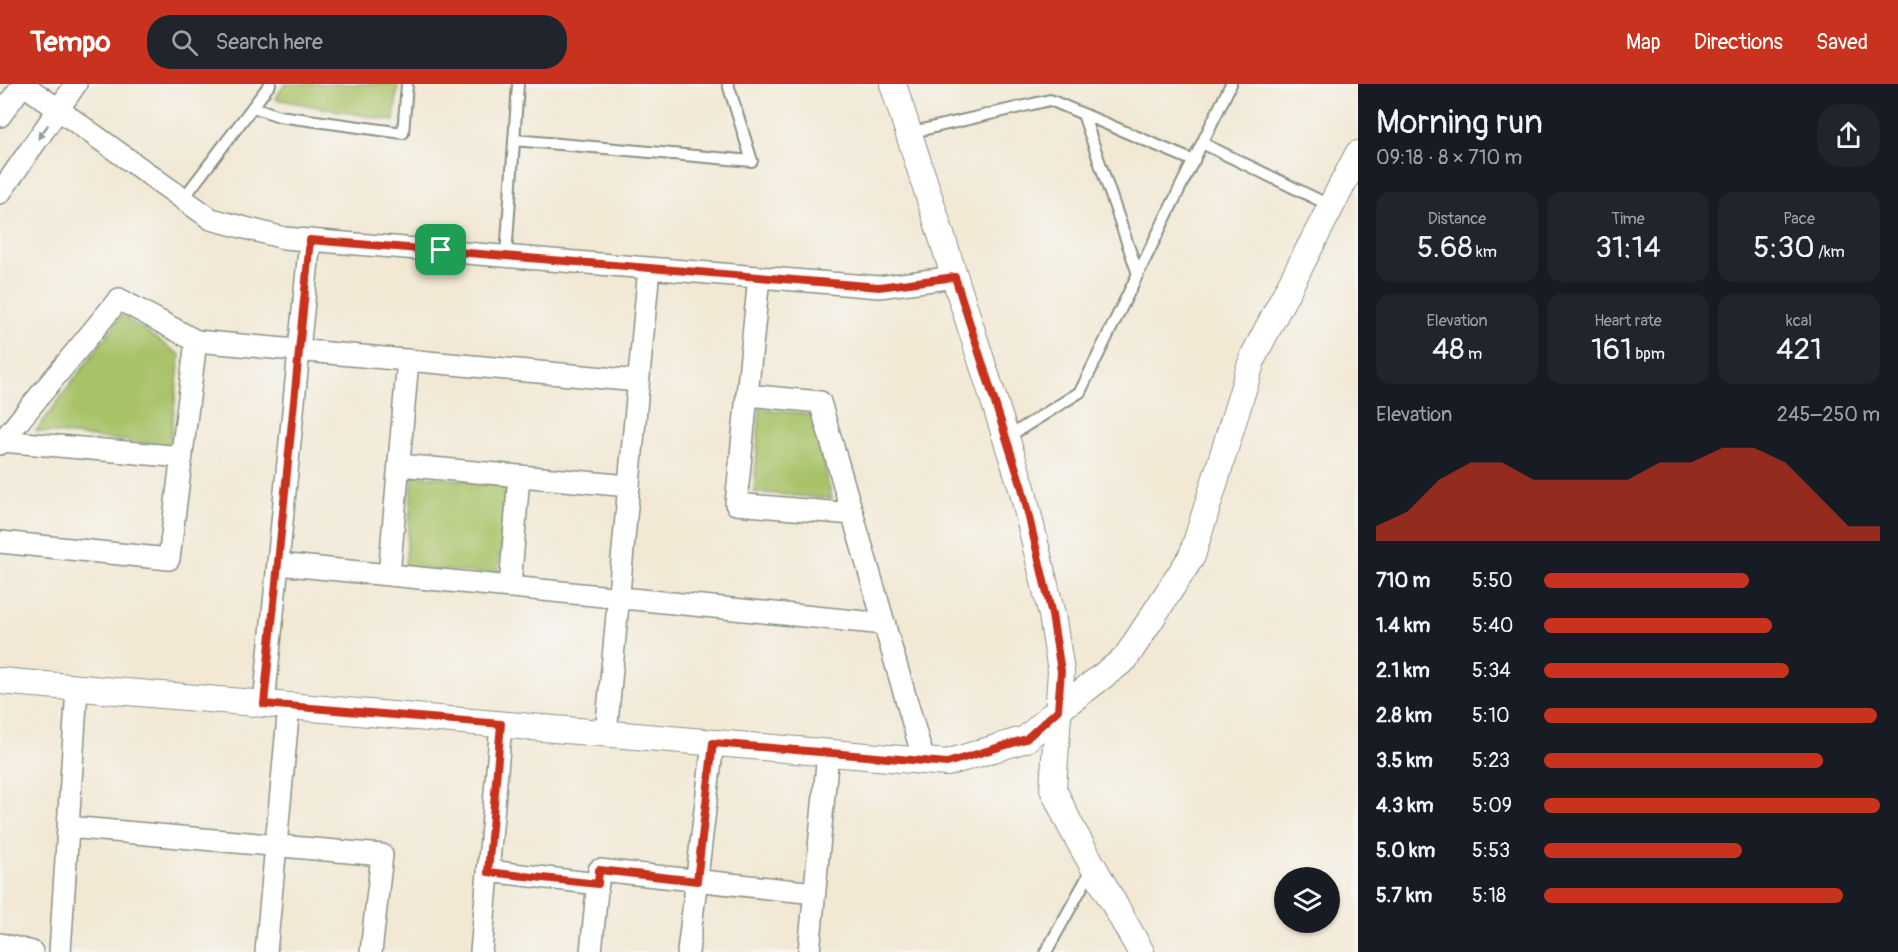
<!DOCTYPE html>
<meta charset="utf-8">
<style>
:root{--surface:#171b24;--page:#20242c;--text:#f1f3f6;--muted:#9ea1a6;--accent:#c8321e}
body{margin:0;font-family:Pangolin,sans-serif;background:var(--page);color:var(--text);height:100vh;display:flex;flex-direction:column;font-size:22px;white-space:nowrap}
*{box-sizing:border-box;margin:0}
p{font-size:20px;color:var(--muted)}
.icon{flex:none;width:33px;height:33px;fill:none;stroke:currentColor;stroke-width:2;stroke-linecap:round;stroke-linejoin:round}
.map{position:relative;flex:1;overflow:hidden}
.details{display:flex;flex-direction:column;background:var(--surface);width:540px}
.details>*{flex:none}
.fabs{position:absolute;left:1274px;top:783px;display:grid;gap:12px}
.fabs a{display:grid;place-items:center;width:66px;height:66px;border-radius:50%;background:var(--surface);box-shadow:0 2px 4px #0004;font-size:30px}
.pin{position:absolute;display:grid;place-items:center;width:51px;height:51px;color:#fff;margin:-26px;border-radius:12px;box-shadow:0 3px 9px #0006}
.round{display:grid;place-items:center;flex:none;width:63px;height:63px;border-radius:24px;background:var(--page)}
.head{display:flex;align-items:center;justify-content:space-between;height:102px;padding:0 18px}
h1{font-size:33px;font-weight:600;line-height:45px}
.stats{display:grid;grid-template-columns:repeat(3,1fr);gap:9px;height:102px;padding:6px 18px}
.stats div{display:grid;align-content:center;border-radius:15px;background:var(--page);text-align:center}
.stats b{font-size:30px;font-weight:600}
.stats small{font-size:16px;font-weight:400}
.stats p{font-size:16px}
.chart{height:168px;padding:12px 18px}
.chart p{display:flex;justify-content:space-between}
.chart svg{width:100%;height:108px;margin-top:6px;fill:var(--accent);opacity:.7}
ul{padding:0 18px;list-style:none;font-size:20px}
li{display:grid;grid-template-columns:96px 72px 1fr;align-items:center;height:45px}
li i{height:15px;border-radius:8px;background:var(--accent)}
header{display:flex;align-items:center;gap:36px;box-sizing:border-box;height:84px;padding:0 30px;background:var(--accent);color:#fff}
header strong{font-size:28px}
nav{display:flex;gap:33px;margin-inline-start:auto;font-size:21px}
.search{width:420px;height:54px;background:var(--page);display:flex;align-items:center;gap:15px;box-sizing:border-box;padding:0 21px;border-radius:24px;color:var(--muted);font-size:22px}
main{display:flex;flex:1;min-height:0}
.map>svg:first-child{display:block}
</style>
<header>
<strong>Tempo</strong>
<div class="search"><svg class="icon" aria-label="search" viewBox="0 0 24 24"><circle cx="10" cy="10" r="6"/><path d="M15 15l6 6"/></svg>Search here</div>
<nav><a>Map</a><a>Directions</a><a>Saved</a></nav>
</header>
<main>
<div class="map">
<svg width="1358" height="868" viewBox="0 0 1358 868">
<rect width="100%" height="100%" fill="#f6f6f2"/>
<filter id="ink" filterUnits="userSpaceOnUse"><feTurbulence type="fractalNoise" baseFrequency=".0167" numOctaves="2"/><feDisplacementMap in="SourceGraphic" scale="12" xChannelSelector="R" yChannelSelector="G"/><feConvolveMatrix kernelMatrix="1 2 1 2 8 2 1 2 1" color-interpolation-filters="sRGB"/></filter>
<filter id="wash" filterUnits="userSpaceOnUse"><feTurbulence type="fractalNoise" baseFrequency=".008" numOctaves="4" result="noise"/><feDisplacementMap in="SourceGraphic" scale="24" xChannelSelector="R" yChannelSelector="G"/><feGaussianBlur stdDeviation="1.35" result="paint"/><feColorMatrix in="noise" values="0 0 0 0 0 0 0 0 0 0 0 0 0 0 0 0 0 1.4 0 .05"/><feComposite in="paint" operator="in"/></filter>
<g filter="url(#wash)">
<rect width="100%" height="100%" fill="#f2e8d4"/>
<path fill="#a8c267" stroke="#64804e" stroke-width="1.5" d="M285,0H398L394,37L275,15Z
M122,231L180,271L170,362L36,347Z
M760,324L813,331L832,415L754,408Z
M413,391L506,400L498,491L405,483Z"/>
</g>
<g filter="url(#ink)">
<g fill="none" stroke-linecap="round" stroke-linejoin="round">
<defs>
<path id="service" d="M253,23L279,32L403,49L407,0
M1083,30L1138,190
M909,49L1050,16L1194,77
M514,56L752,77L728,0
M1202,59L1331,122
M183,115L270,0
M506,172L518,0
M1006,354L1080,308L1231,0
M1046,868L1092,785"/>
<path id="minor" d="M23,0L211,135L284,154L879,203L955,193
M0,32L23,0
M0,109L76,0
M759,193L736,420L853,430
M747,311L820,318L924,677
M2,357L182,373
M0,360L119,215L196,257L638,297
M399,381L629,402
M0,458L169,475L196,257
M278,480L885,540
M389,491L408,276
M510,503L519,392
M264,620L310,156
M606,650L649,184
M68,743L382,771L371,868
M488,787L598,800
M0,860L32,868
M60,868L77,604
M266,868L289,622
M481,868L501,641
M591,868L599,786L815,809
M688,868L713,659
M809,868L828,669"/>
<path id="tertiary" d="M893,0L1022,404L1052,531L1061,587L1053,705L1070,741L1141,868
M0,597L947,679L1026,655L1058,626L1125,575L1192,472L1253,273L1358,70"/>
</defs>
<use href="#service" stroke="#889284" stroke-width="14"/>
<use href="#minor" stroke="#889284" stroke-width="24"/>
<use href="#tertiary" stroke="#889284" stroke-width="28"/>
<use href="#service" stroke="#fff" stroke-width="10"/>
<use href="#minor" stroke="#fff" stroke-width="21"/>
<use href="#tertiary" stroke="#fff" stroke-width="26"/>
</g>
<defs><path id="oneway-solid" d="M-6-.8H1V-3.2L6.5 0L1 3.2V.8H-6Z" transform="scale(1.5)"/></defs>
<use fill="#8f9e9a" href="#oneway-solid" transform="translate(43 48) rotate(125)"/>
</g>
<g fill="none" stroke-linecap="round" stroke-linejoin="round" filter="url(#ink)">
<defs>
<path id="route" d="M310,156L879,203L955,193L1022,404L1052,531L1061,587L1058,626L1026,655L947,679L713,659L697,797L599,786L598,800L488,788L501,640L264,620Z"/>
</defs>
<use href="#route" stroke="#fff" stroke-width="12"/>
<use href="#route" stroke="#c8321e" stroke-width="8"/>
</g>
</svg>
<div class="fabs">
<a><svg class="icon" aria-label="layers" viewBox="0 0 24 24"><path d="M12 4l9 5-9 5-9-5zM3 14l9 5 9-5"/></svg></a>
</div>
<div class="pin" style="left:441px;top:166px;background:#1e9e55"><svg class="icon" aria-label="arrive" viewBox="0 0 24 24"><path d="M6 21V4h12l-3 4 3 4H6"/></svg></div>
</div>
<section class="details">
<div class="head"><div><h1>Morning run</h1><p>09:18 · 8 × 710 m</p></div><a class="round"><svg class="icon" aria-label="share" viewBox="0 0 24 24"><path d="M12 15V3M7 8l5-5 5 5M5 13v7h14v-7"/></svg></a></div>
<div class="stats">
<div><p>Distance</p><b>5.68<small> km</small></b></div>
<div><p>Time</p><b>31:14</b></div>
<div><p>Pace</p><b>5:30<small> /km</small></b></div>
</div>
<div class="stats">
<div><p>Elevation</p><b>48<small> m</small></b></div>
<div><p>Heart rate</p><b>161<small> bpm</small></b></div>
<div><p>kcal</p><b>421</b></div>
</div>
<div class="chart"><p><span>Elevation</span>245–250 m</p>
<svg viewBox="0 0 160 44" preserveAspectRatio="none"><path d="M0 44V38L10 32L20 19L30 12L40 12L50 19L60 19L70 19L80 19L90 12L100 12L110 6L120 6L130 12L140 25L150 38L160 38V44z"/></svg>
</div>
<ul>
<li><b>710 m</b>5:50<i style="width:61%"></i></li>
<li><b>1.4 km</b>5:40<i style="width:68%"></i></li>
<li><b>2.1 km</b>5:34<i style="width:73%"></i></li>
<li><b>2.8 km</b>5:10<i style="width:99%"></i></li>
<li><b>3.5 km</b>5:23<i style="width:83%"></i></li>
<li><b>4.3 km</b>5:09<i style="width:100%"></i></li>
<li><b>5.0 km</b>5:53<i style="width:59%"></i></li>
<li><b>5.7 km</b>5:18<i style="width:89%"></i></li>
</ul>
</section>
</main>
